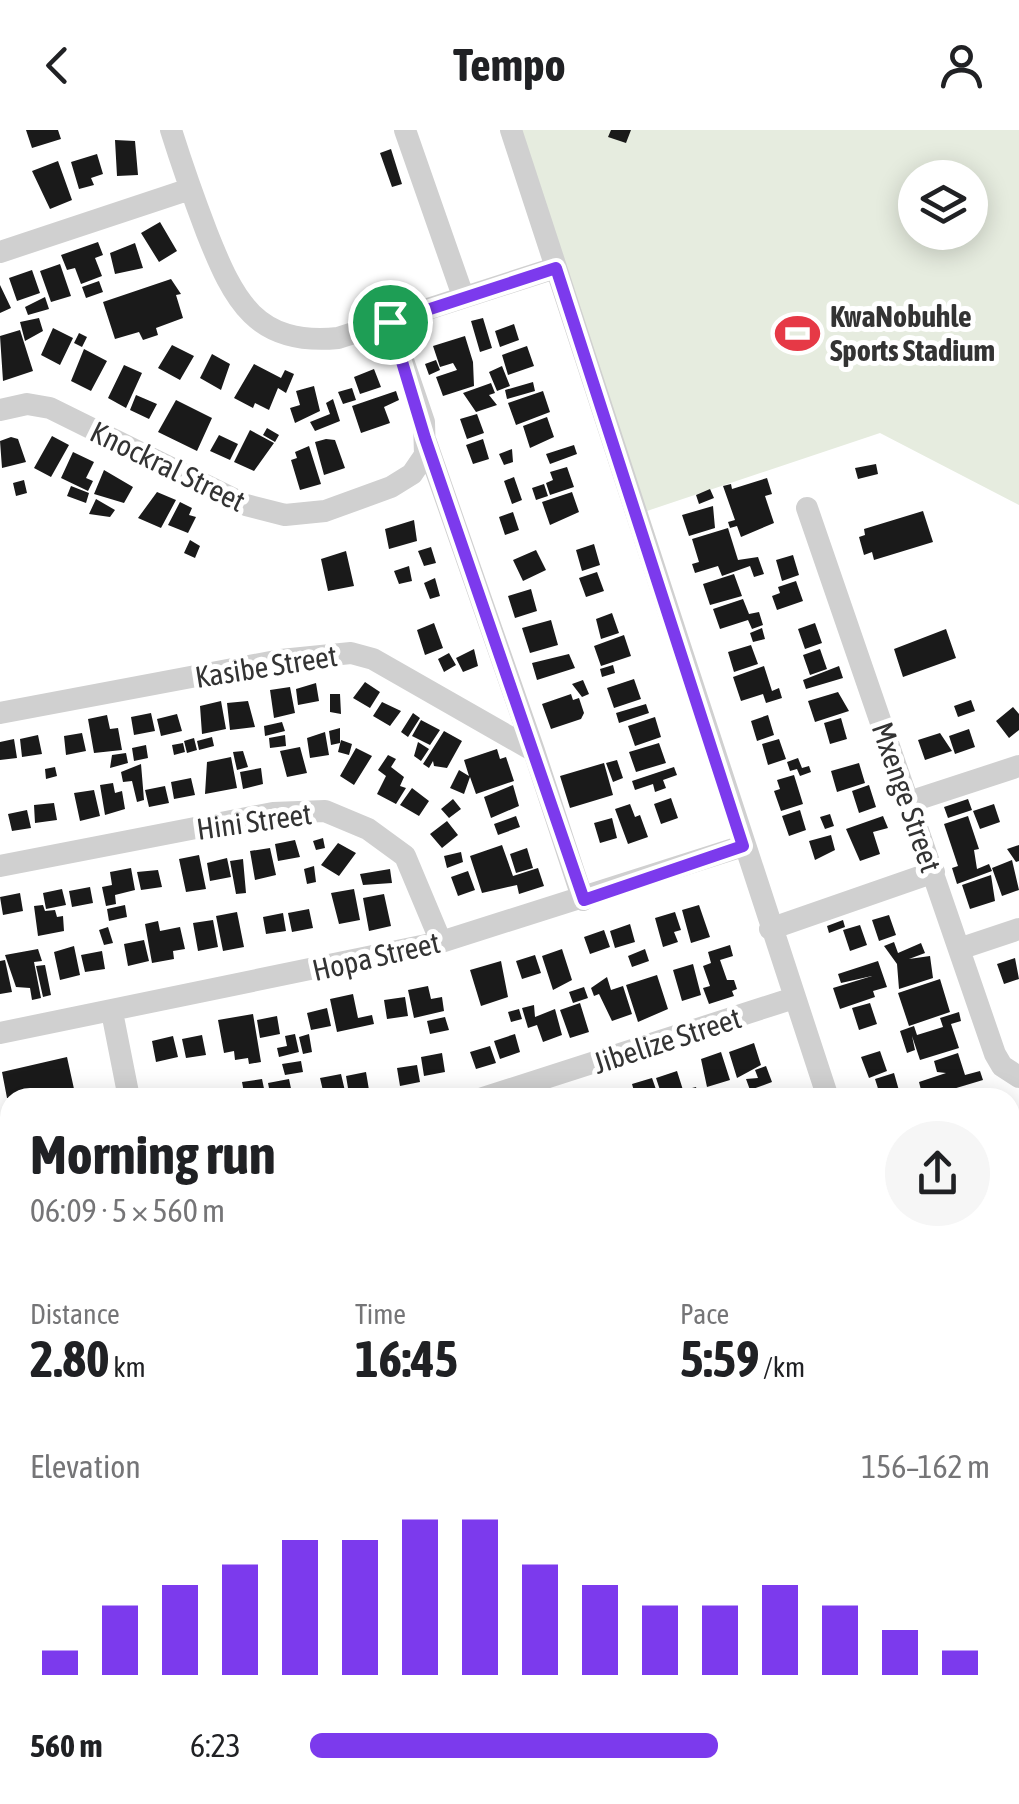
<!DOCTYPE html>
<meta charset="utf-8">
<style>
:root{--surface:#fff;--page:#f6f6f6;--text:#202124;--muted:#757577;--accent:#7c3aed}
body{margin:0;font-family:"Asap Condensed",sans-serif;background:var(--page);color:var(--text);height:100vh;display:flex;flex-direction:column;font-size:38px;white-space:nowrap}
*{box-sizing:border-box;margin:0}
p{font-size:32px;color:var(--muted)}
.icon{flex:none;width:55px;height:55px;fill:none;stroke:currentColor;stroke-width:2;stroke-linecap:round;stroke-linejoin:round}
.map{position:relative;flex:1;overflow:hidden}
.details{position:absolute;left:0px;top:958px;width:1020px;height:718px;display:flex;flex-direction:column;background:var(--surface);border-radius:30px 30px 0 0;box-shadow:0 5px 25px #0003}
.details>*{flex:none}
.tools{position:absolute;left:898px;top:30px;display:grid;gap:20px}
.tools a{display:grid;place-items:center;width:90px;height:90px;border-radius:50%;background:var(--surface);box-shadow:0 5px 25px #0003;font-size:50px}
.pin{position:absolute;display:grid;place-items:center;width:85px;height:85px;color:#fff;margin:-42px;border:5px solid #fff;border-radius:50%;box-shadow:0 2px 10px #0007}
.round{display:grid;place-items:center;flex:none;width:105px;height:105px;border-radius:52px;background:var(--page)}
.summary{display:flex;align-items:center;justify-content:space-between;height:170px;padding:0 30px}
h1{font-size:55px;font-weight:700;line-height:75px}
.stats{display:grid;grid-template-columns:repeat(3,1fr);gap:15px;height:170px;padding:10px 30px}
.stats div{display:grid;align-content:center}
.stats b{font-size:50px;font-weight:700}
.stats small{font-size:28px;font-weight:400}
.stats p{font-size:28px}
.chart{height:280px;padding:20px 30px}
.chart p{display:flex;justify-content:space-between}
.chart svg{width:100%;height:180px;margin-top:10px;stroke:var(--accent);stroke-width:6}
ul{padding:0 30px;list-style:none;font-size:32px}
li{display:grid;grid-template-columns:160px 120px 1fr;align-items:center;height:75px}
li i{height:25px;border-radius:12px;background:var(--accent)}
header{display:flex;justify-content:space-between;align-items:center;height:130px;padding:0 30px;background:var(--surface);font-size:45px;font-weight:700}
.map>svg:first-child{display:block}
</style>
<header><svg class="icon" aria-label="back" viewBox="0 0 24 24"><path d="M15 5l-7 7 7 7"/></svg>Tempo<svg class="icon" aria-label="person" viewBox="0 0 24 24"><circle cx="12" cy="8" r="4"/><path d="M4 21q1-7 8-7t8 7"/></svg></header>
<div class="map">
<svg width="1019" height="1674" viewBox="0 0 1019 1674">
<rect width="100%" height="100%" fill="#fff"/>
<path fill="#e6ecdf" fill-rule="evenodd" d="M506,0H1019V375L880,303L635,385ZM915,48H970V102H915Z"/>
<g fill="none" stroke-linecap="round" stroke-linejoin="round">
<path stroke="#cfe2ee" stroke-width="32" d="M0,1185L10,1187
M1010,1208L1019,1207"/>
</g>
<path fill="#1a1a1a" d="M26,0H58L61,9L32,18Z
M611,0H631L626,13L608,7Z
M115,10L135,11L138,45L117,46Z
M391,19L402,54L392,57L380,23Z
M97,24L103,44L91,48L94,55L79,59L71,32Z
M58,31L72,70L50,79L32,41Z
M160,92L177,121L159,132L141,103Z
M98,112L103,125L95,128L102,146L81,154L75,138L67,140L61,125Z
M135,113L143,138L115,144L110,123Z
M60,134L71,166L51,172L40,141Z
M32,140L40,163L17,171L9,148Z
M171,149L181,164L176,165L183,188L156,198L158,205L143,210L139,202L115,209L103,172Z
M99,151L103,162L86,168L82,157Z
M0,155L11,178L0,183Z
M45,167L49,179L28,185L25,177Z
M39,188L43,201L25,211L20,192Z
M483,188L492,218L480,222L471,191Z
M514,194L519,210L500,217L495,201Z
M53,198L73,208L60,235L41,225Z
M20,200L33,241L3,251L0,206Z
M79,203L87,207L82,217L74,213Z
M465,206L473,232L474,256L443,266L436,247L457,240L453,233L440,237L433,216Z
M172,215L194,226L180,250L158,238Z
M527,216L534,236L508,245L502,225Z
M84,219L107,231L91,261L71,251Z
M212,224L230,234L221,260L200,248Z
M436,230L440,240L429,245L425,234Z
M254,234L281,248L285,240L294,244L286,263L278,258L269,280L255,273L253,278L234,268Z
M124,235L142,243L126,278L108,268Z
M502,236L510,256L497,261L489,242Z
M374,239L381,257L360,264L354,247Z
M533,252L535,261L507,269L505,260Z
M491,253L495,263L489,265L497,275L476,282L463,263Z
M314,256L320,281L295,293L290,278L300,275L296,261Z
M352,258L356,270L343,274L338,262Z
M396,261L399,270L384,277L390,293L361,303L352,276Z
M543,261L550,282L516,295L508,273Z
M136,265L157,274L149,289L130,280Z
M333,269L340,291L315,301L310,292L330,284L326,273Z
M176,270L212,288L197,321L158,302Z
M477,284L484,303L467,309L460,289Z
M547,287L554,307L530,318L523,296Z
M267,298L279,305L275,312L263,305Z
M250,300L274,313L254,341L234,332Z
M219,305L238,314L230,330L210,321Z
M52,306L69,315L51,347L34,338Z
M11,307L18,309L26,332L2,338L0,311Z
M326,309L335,310L345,338L324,345L315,312Z
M483,309L489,329L473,334L466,315Z
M574,315L577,324L550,334L546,324Z
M309,316L321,354L300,360L291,330L297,328L295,322Z
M512,319L513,332L504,335L499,324Z
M73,322L94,332L86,348L93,351L88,361L61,348Z
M876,334L878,344L858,349L855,338Z
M567,337L574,357L550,365L546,353L553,350L550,342Z
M104,340L133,357L124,373L94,364Z
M514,347L522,370L512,374L504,351Z
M767,348L772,364L765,366L774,393L741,407L737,396L730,398L728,392L735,390L723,356L731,354L732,359Z
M24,350L27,363L16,366L13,353Z
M544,354L548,366L536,370L532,358Z
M71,356L89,363L86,373L67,366Z
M710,359L714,368L699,374L696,365Z
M157,362L176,370L161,398L138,388Z
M572,362L579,382L550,395L542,372Z
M96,369L115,380L110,387L89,384Z
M180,372L192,378L189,385L196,387L188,403L168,395Z
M713,376L715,398L689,406L682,385Z
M923,381L933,412L874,430L872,422L864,425L859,407L865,405L864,399Z
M513,382L519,400L505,405L499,387Z
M414,390L417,411L389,419L385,399Z
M728,398L738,430L758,427L764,444L754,447L750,436L722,446L718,436L695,443L692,434L699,432L692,409Z
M190,410L200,416L195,428L184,423Z
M594,414L600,435L582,441L576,420Z
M431,417L436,433L424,436L418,421Z
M536,420L546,440L523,451L513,430Z
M346,421L354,456L328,461L321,429Z
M793,425L799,445L782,451L776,430Z
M409,436L412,451L399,454L394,441Z
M597,442L604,461L586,467L579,448Z
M734,444L742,466L710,475L703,454Z
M435,448L440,466L430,469L424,453Z
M796,451L803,471L777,480L772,466L780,463L778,457Z
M531,459L537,481L515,488L508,466Z
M743,469L749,484L759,482L763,495L752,499L748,490L720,499L713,479Z
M612,483L619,503L601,509L596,489Z
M551,490L558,515L530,523L522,498Z
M434,493L443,518L425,525L417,500Z
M815,493L822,513L805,519L798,499Z
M762,498L765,509L753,512L750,503Z
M946,499L956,528L903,547L894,519Z
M624,505L631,526L601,536L594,516Z
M751,515L758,534L734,542L728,522Z
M474,519L478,536L463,542L456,528Z
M820,519L827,539L810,545L803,525Z
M449,523L456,535L444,542L438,529Z
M569,524L575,538L537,550L532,533Z
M613,535L615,543L602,547L600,539Z
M764,536L772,561L779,558L782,568L766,573L763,564L741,571L733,547Z
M839,536L843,548L806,559L803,550Z
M634,549L641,569L614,578L607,558Z
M583,550L589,564L582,567L572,554Z
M365,552L380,562L370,578L353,568Z
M316,553L319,571L298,575L296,559Z
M290,557L295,583L274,588L270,560Z
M838,562L849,581L815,592L808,571Z
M330,564H340L341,584L330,582Z
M571,564L573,570L579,568L584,583L581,589L551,599L542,574Z
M971,570L975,581L958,587L954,576Z
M221,571L226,599L202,604L200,576Z
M248,571L255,597L230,600L227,573Z
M382,572L401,581L390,596L373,586Z
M646,574L649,583L619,593L616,583Z
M1013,577L1019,584V600L1009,608L996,591Z
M151,583L155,601L134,605L131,587Z
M413,583L420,588L408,607L401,602Z
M177,584L182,601L161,606L157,589Z
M107,585L110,599L118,598L122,620L94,623L88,589Z
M768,585L774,605L757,611L751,591Z
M655,587L661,607L635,616L628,596Z
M841,588L847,609L830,614L824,593Z
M421,590L440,600L430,615L412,606Z
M282,592L285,601L265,606L264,596Z
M340,598V613L331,615L329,601Z
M969,599L975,617L955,624L949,606Z
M444,601L462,611L447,638L434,636L433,631L429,638L423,634Z
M325,602L329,625L310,628L307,608Z
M82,603L86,621L66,625L64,606Z
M940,603L952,621L925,630L918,610Z
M38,605L42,624L22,627L20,609Z
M285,605L286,616L270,618L269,608Z
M212,607L214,616L199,620L197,611Z
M194,608L197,620L187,623L184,611Z
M14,609L17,628L0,630V612Z
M779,609L786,629L768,635L762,614Z
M341,610L352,614L349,625L338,622Z
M418,612L429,619L421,631L414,626Z
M183,613L185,622L174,625L172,615Z
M659,613L666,633L636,642L629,622Z
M146,615L148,628L134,631L132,618Z
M300,617L307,643L287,647L280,621Z
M356,618L372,626L354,655L340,646Z
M497,619L500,629L506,627L514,651L476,664L470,647L464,664L450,658L459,640L469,646L464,630Z
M243,621L248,637L237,640L233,622Z
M126,623L128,633L110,638L112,625Z
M388,625L396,629L391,637L404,647L400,656L406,658L396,674L377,664L386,646L378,640Z
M231,627L237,658L205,664L207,632Z
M798,628L802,638L809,636L811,642L800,646L797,639L790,641L787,632Z
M617,630L623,648L613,652L606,633Z
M604,633L613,665L570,678L560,646Z
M859,633L865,653L837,662L831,641Z
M141,634L144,670L137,672L132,651L123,652L121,642Z
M55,637L57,646L46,649L45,639Z
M674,637L677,645L663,650L666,658L655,662L653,654L635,660L632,651Z
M261,638L263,654L243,659L240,642Z
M794,645L803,674L781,681L774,661L780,659L777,650Z
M191,648L195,665L174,669L171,652Z
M113,653L115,663L122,661L125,679L105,685L100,655Z
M513,655L519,676L491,688L484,667Z
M869,655L876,677L859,683L852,661Z
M165,656L169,673L149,677L145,660Z
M412,658L429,671L419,686L400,675Z
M94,660L100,686L80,691L74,663Z
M671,668L678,688L661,694L654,674Z
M453,669L461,679L449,688L441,679Z
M968,669L972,680L948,688L944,677Z
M54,673L57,690L35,693L34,675Z
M630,674L635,687L640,685L648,707L628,714L615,679Z
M994,674L1000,692L980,699L973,681Z
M27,680L31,698L12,701L8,684Z
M800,680L806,700L789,706L782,686Z
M830,684L834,696L825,699L820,687Z
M516,686L520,697L498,705L494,694Z
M883,686L888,698L873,702L880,724L860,731L846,699Z
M968,686L979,719L974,720L977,739L989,734L992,741L957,754L952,738L958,736L944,694Z
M612,688L617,708L600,713L594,693Z
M447,691L458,705L442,718L430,704Z
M831,705L835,720L815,730L809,711Z
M323,708L325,718L316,720L313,711Z
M295,710L300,727L278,731L275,714Z
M338,713L356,723L339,746L321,735Z
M502,715L513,746L538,738L544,756L519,764L517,755L482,763L470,726Z
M1019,715V731L1016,732L1007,719Z
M270,718L276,745L255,750L250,721Z
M527,718L533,738L516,743L510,724Z
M461,722L463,732L447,738L444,726Z
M199,725L206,759L186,762L179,729Z
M227,728L231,747L210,751L207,733Z
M243,729L246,763L236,764L230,731Z
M1012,730L1019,760L1002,766L992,738Z
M314,736L316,752L307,754L304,739Z
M131,738L135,760L115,765L116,774L106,776L102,757L112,755L110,742Z
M390,739L392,753L363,755L360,744Z
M158,740L162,757L141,760L137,742Z
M468,741L475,760L458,766L451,747Z
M991,745L995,771L970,779L962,755Z
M90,757L93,773L72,777L69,761Z
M62,759L66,775L46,779L43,763Z
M354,759L360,790L339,794L331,763Z
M20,763L23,781L3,785L0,767Z
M384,764L391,796L369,801L363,768Z
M43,775L45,781L55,780L57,787L63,786L64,801L38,806L34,776Z
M125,775L127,787L109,791L107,779Z
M699,775L710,807L691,813L682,780Z
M309,779L313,798L292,802L288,783Z
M237,782L244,817L223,821L216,786Z
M675,782L681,800L674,802L678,812L663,817L655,788Z
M283,783L286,801L266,804L263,787Z
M889,785L896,805L879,811L872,790Z
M213,790L218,817L198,821L193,793Z
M843,790L845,797L829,803L827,796Z
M158,791L160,801L180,797L185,819L173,821L174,829L152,833L145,794Z
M630,794L635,812L615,818L610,801Z
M860,795L867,815L850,821L843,800Z
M108,797L113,813L104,815L99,800Z
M604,800L610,817L590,824L584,807Z
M144,810L149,831L128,836L124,814Z
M894,812L898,823L921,813L925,823L909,829L930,826L933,848L899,859L897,834L884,816Z
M730,815L733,826L720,830L727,850H734L737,859L732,861L734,866L709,874L703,858L710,856L703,836L711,833L708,822Z
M74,816L80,845L60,850L54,822Z
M38,819L42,831L34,832L41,868L32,870L30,858L16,857L5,825Z
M562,819L572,850L553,860L542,826Z
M645,819L649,831L632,837L628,826Z
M102,821L105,839L85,842L81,825Z
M535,825L541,843L522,849L516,831Z
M1015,828L1019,849L1004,854L997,834Z
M5,830L12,862L0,864V831Z
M501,831L508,867L481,876L470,840Z
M878,831L887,857L873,861L875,867L840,879L833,858L872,846L841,853L838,844Z
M693,834L701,865L682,871L673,840Z
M45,835L51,865L43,867L36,836Z
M657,845L668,879L638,892L626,855Z
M607,847L611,860L623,856L632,884L612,891L599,864L594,866L591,858Z
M940,849L950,882L909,896L898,863Z
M428,856L431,869L442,867L444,881L414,888L408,860Z
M584,857L588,868L573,873L569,862Z
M353,864L358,888L372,885L374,894L337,902L330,869Z
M405,867L408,886L387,889L384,870Z
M580,873L589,902L570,908L560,880Z
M870,873L877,894L859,900L852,878Z
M534,875L535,887L555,879L562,905L543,912L537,895L528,898L522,878Z
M327,878L331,896L311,900L307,883Z
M519,879L522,889L511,892L508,882Z
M959,882L961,891L951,894L959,918L920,930L912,906L915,920L907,923L900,901L914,896L917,905L943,897L940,888Z
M253,884L261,932L249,934L248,928L235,930L234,921L224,923L218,890Z
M277,886L280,904L260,908L257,890Z
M445,887L449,900L430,904L427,891Z
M295,904L299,922L279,927L277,918L287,916L285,906Z
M309,904L312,922L303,924L299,907Z
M515,904L520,922L500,929L494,911Z
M202,905L206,925L186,928L182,909Z
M173,906L178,927L156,932L152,911Z
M754,913L761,935L737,948L729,922Z
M490,916L496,933L476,939L470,922Z
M880,921L887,941L869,948L861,927Z
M721,922L730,950L707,957L701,929Z
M442,923L445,942L424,946L421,927Z
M958,923L965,945L980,941L983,950L923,968L919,952L946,943L937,942L934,931Z
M67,927L76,968H7L2,942Z
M301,931L303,942L285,945L282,934Z
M417,935L420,952L400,956L397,938Z
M766,936L772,952L750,960L746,949L758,948L755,940Z
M677,941L683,960L662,966L656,948Z
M366,942L369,960L349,964L346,946Z
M894,943L900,964L881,968L875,949Z
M341,944L345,961L324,965L320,948Z
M652,948L658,965L636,968L632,954Z
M262,949L266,968H245L242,952Z
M289,949L293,968H271L268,953Z
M696,957L699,968H677L684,960Z
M714,958L717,968H702L700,963Z
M228,959L229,968H215L214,961Z
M1019,1023V1067L1010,1071V1028Z"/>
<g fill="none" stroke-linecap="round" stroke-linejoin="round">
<path stroke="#d0d0d0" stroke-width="22" d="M171,0C182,35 194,69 207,103C234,171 256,216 338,208L555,138
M405,0L463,166
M511,0L828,968
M0,122L190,59
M0,280L27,274L50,278L246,375L285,385L325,381L391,357L412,344L425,325L424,292L390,192
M426,312L534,621
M807,378L995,924L1002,936L1019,947
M0,583L281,530L351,523L373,529L534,621L583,770
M909,672L1019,636
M0,736L273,683L325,681L368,699L405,726L441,812
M770,799L934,742
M959,819L1019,799
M112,882L129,968
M0,903L441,812L743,716
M483,968L794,868
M1010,1518L1019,1545"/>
</g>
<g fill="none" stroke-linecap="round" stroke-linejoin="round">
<defs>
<path id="route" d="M556,138L743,716L584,770L425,308L390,192Z"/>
</defs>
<use href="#route" stroke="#fff" stroke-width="20"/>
<use href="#route" stroke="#7c3aed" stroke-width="12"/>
</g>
<defs>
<symbol id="stadium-bare" viewBox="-9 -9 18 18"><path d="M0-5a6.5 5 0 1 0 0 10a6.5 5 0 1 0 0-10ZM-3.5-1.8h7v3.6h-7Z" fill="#e63946" stroke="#fff" stroke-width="2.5" paint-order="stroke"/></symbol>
</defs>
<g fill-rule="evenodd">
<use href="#stadium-bare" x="766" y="172" width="63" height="63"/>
</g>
<g text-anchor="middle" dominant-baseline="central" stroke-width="10" stroke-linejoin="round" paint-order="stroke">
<g font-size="30" font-weight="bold" fill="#333" stroke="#fff" text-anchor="start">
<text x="830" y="186">KwaNobuhle<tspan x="830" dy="34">Sports Stadium</tspan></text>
</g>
<g font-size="30" fill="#333" stroke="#fff">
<text transform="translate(168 336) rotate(26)">Knockral Street</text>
<text transform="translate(266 536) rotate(-9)">Kasibe Street</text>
<text transform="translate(907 667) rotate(71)">Mxenge Street</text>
<text transform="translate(254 691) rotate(-8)">Hini Street</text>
<text transform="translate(376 826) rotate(-13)">Hopa Street</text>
<text transform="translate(667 910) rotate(-18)">Jibelize Street</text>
</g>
</g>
</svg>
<div class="tools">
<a><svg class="icon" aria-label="layers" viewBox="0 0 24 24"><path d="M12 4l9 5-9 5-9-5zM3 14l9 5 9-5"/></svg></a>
</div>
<div class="pin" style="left:390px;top:192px;background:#1e9e55"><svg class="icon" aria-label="arrive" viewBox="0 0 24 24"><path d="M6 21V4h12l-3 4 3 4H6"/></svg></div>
<section class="details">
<div class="summary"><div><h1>Morning run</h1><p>06:09 · 5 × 560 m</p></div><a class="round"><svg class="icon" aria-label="share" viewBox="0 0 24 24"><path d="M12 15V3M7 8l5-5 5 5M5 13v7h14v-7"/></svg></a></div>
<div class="stats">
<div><p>Distance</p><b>2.80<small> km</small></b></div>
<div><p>Time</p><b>16:45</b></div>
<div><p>Pace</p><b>5:59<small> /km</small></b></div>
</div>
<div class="chart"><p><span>Elevation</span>156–162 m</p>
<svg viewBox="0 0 160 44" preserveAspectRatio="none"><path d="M5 44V38M15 44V27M25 44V22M35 44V17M45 44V11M55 44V11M65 44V6M75 44V6M85 44V17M95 44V22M105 44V27M115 44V27M125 44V22M135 44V27M145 44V33M155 44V38"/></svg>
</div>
<ul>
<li><b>560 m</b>6:23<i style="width:60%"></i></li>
</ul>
</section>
</div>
